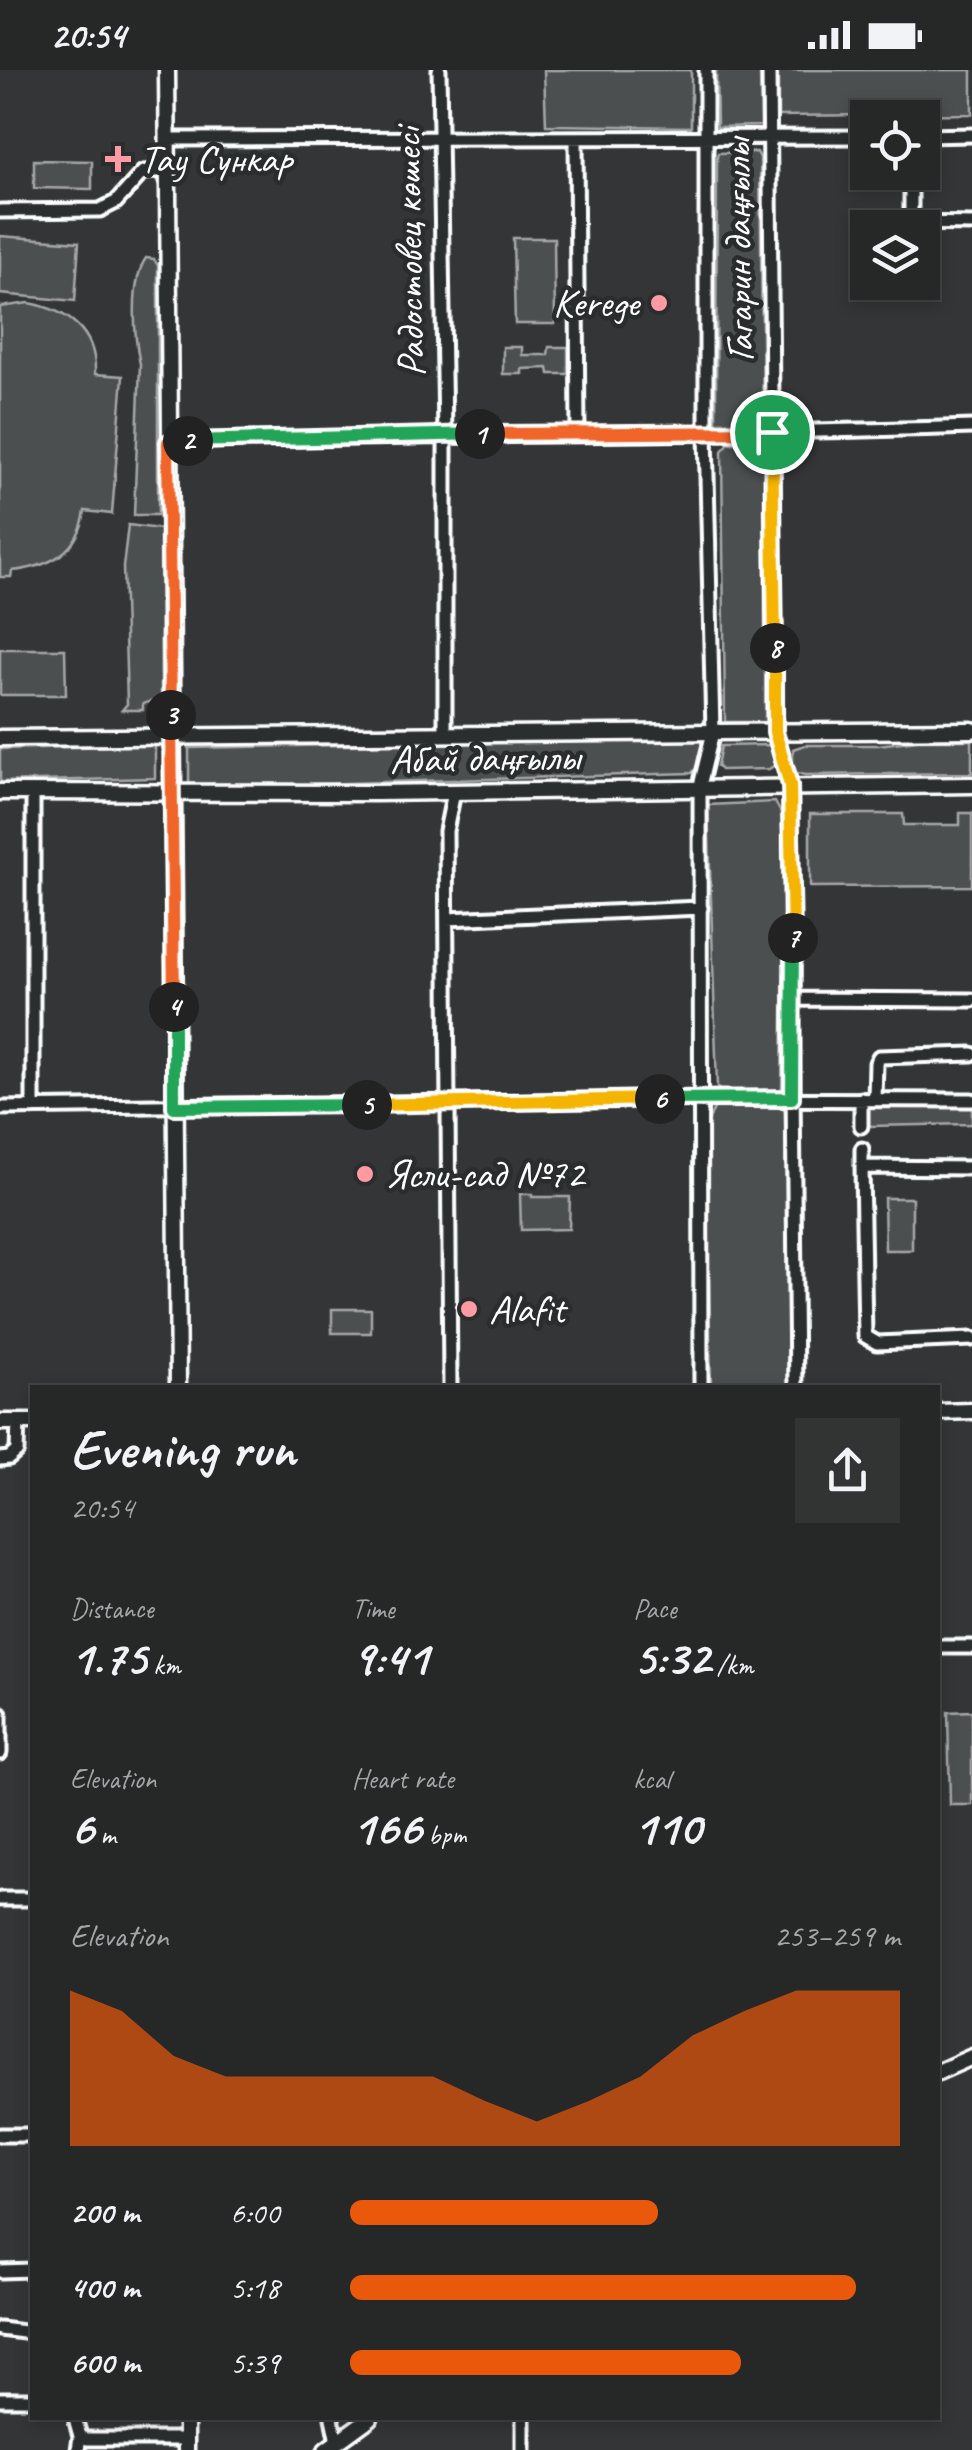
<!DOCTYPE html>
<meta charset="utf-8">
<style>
:root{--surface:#262828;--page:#323434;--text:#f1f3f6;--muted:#a4a6a8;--line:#424445;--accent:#ea580c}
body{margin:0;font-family:Caveat,sans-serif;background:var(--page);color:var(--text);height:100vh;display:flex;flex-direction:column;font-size:38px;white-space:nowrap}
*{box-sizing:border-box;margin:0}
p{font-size:32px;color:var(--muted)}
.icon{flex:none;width:55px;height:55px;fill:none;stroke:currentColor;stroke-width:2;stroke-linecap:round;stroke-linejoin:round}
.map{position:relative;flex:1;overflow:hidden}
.sheet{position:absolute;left:30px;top:1315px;width:910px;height:1035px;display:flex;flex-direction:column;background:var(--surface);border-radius:0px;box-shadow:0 5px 15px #0003,0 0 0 2px var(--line)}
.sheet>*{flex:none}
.controls{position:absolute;left:850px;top:30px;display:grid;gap:20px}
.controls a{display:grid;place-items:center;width:90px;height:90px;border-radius:0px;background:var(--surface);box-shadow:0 5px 15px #0003,0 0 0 2px var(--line);font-size:50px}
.pin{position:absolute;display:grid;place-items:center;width:85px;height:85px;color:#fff;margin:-42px;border:5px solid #fff;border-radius:50%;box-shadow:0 2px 10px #0007}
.km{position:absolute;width:50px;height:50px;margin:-25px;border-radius:50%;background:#222;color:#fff;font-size:28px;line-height:50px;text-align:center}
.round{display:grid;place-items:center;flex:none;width:105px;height:105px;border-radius:0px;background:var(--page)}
.overview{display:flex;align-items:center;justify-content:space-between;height:170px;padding:0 40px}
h1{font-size:55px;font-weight:600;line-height:75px}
.metrics{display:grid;grid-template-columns:repeat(3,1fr);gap:15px;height:170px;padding:10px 40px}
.metrics div{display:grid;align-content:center}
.metrics b{font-size:50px;font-weight:600}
.metrics small{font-size:28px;font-weight:400}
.metrics p{font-size:28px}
.chart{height:280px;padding:20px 40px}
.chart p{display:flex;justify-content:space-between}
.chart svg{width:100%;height:180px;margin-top:10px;fill:var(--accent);opacity:.7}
ul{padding:0 40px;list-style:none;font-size:32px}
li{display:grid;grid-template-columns:160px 120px 1fr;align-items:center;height:75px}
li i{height:25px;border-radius:12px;background:var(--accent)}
.status{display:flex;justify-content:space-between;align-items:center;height:70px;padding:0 50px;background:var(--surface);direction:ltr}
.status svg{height:28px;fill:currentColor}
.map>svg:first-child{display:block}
</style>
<div class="status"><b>20:54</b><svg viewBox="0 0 49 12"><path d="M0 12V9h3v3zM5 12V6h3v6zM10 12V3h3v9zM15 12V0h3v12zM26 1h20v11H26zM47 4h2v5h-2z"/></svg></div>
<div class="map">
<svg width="972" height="2380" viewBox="0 0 972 2380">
<rect width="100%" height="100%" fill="#333536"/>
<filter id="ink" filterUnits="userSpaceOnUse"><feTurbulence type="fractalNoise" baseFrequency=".01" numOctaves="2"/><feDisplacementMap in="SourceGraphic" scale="20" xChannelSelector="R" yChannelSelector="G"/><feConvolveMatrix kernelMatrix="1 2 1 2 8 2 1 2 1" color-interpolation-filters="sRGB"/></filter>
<g filter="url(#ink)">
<path fill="#4c4f50" stroke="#a6a7a8" stroke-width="2.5" d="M544,0H691V57L546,55Z
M716,0H760L761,56L717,57Z
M778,0H972V44L778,46Z
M757,82L760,88L763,352H716L717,87L718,83Z
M34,90L92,91V119L34,118Z
M0,166L79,172L75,231L0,224Z
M513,168H554L555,254H515Z
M146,188L154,189L158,196V445H134L140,294C134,267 130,211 146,188Z
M29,233C67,240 97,261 95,304L123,306L112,444L85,441C79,482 50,497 12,501L11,507H0V237Z
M503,277H522V285H548L549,277H568V304H549L548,298L522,299V304H503Z
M729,373H759L765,376V652H725L722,381Z
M128,455L160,459L161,628L143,634V640H122L127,634L123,497Z
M0,579H65L66,625H0Z
M696,668L701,671C702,683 701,695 692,703L314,714H189V678Z
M918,670H972V703L805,705L797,703L793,695V679L805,675H878Z
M155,675V708L0,712V679Z
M769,675L776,679L775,695L769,699L721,700L717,696L721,676Z
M775,732L781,743L785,814L782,1018L779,1021H722L717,1018L708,735Z
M960,743H972V816L810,817V744H903L904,755H960Z
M972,1034V1054L869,1056L866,1035Z
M715,1036L778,1037L785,1040L788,1317H711L706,1057Z
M520,1124H532V1127H570L569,1159L521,1160Z
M884,1128H912V1180H885Z
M332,1239H371V1263H332Z
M972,1641V1735H950L948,1642Z"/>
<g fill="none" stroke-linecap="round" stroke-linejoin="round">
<defs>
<path id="minor" d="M439,0L445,364V662
M769,0L775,662L790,715L796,1318
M922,66L972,65
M576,68L578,364
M168,69L868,67
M0,141L100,140L116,132L143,102L168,100
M911,153L972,154
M911,158V102
M168,372C436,364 704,366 972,357
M33,723V1038
M447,849L701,838
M793,929L972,930
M861,1029V1056
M875,1029L876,993L879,987L972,984
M0,1038L702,1029L972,1030
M862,1097V1079
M972,1098L862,1097L865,1266L877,1273L972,1269
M450,1318L446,761L454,722
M701,1318L700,716L713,662L706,363V0
M0,1389L9,1388L17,1381L18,1352
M938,1577H972
M0,1644V1683
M0,1829H32
M0,2065H32
M0,2201L32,2200
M0,2259L32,2263
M0,2329H32
M75,2348L80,2366L78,2380
M332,2348L337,2372
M523,2348V2380
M80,2366L87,2369H186"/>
<path id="major" d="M167,0L178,1318
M0,668L972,660
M0,722L376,723L972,715
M938,1342L972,1341
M0,1352H32
M938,2002L972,1987
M186,2380V2348
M326,2380L370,2348"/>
</defs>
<use href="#minor" stroke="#fff" stroke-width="19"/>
<use href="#major" stroke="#fff" stroke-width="21"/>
<use href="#minor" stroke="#2a2d2e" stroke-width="11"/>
<use href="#major" stroke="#2a2d2e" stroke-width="14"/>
</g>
</g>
<g fill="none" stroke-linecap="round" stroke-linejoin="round" filter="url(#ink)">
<defs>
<path id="split-1" d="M480,364L772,362"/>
<path id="split-2" d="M188,371L480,364"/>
<path id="split-3" d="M171,645L168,372L188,371"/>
<path id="split-4" d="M171,645L174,937"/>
<path id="split-5" d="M174,937V1037L367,1035"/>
<path id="split-6" d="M367,1035L660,1029"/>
<path id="split-7" d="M660,1029L792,1028L793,868"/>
<path id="split-8" d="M775,578V662L790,715L793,868"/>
<path id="split-9" d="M772,362L775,578"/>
</defs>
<use href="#split-1" stroke="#fff" stroke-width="20"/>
<use href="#split-2" stroke="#fff" stroke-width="20"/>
<use href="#split-3" stroke="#fff" stroke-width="20"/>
<use href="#split-4" stroke="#fff" stroke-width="20"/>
<use href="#split-5" stroke="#fff" stroke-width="20"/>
<use href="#split-6" stroke="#fff" stroke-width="20"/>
<use href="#split-7" stroke="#fff" stroke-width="20"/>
<use href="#split-8" stroke="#fff" stroke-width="20"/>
<use href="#split-9" stroke="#fff" stroke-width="20"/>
<use href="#split-1" stroke="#f0652b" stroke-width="12"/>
<use href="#split-2" stroke="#22a559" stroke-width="12"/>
<use href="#split-3" stroke="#f0652b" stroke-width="12"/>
<use href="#split-4" stroke="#f0652b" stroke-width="12"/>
<use href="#split-5" stroke="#22a559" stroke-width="12"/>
<use href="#split-6" stroke="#f5b400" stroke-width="12"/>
<use href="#split-7" stroke="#22a559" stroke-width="12"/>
<use href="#split-8" stroke="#f5b400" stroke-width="12"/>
<use href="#split-9" stroke="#f5b400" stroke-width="12"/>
</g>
<g fill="#ff9aa2" stroke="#2a2d2e" stroke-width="4">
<path d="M113 74h10v10h10v10h-10v10h-10v-10h-10v-10h10z"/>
<circle cx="659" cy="233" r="10"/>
<circle cx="365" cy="1104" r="10"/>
<circle cx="469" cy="1239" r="10"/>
</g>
<g text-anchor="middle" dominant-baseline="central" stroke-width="9" stroke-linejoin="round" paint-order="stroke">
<g font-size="40" fill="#fff" stroke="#2a2d2e" text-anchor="start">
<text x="140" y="89">Тау Сункар</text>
<text x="639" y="233" text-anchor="end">Kerege</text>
<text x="385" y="1104">Ясли-сад №72</text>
<text x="489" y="1239">Alafit</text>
</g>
<g font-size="40" fill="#fff" stroke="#2a2d2e">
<text transform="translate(738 180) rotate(-91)">Гагарин даңғылы</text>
<text transform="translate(409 182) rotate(-91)">Радостовец көшесі</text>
<text transform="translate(485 688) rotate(-1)">Абай даңғылы</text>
</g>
</g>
</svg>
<div class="controls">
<a><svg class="icon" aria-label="locate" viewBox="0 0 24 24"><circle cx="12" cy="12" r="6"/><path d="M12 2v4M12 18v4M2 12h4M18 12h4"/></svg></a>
<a><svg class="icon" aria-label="layers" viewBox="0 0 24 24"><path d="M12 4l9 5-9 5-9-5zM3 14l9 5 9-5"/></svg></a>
</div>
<div class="pin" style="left:772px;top:362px;background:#1e9e55"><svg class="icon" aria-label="arrive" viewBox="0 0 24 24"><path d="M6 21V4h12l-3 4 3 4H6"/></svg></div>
<b class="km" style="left:480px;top:364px">1</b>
<b class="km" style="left:188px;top:371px">2</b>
<b class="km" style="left:171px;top:645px">3</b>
<b class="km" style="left:174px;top:937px">4</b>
<b class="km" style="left:367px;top:1035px">5</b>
<b class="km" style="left:660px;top:1029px">6</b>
<b class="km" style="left:793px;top:868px">7</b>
<b class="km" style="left:775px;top:578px">8</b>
<section class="sheet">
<div class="overview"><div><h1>Evening run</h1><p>20:54</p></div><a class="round"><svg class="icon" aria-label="share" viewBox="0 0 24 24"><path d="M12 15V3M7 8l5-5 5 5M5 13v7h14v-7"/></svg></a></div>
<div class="metrics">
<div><p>Distance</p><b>1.75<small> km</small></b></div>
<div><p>Time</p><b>9:41</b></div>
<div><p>Pace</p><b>5:32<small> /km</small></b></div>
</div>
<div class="metrics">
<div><p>Elevation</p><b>6<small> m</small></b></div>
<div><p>Heart rate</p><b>166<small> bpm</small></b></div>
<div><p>kcal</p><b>110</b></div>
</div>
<div class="chart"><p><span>Elevation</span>253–259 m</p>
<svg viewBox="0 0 160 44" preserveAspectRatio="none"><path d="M0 44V6L10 11L20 22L30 27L40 27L50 27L60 27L70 27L80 33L90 38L100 33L110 27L120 17L130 11L140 6L150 6L160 6V44z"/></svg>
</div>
<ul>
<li><b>200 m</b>6:00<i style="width:56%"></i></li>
<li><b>400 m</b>5:18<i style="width:92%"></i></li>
<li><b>600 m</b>5:39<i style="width:71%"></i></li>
</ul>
</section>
</div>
